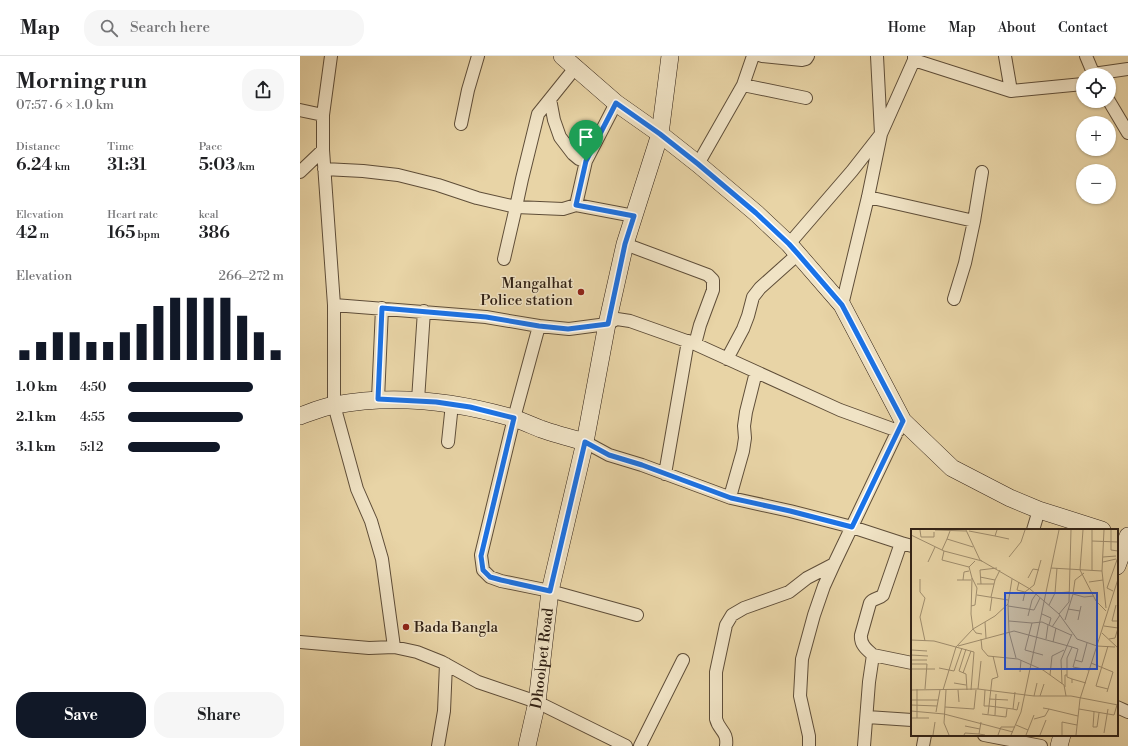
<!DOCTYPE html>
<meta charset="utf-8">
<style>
:root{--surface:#fff;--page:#f6f6f6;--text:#202124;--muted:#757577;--line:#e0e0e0;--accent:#111827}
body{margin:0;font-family:"Libre Bodoni",serif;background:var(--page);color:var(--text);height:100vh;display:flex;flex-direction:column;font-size:15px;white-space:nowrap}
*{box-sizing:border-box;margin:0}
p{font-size:13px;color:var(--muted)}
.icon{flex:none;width:22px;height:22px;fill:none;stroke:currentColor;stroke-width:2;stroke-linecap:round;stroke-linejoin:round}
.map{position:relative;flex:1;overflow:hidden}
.panel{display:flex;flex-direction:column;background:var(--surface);width:300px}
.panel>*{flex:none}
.fabs{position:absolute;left:776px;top:12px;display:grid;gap:8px}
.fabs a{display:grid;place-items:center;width:40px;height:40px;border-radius:50%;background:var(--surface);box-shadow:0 1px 3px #0004;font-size:20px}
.pin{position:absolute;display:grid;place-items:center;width:34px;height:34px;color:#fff;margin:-41px -17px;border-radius:50% 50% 50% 0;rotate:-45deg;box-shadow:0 0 4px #0007}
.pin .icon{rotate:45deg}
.round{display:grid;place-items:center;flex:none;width:42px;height:42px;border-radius:16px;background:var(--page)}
.summary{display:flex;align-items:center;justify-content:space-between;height:68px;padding:0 16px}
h1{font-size:22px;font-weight:600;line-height:30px}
.metrics{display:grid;grid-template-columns:repeat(3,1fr);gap:6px;height:68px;padding:4px 16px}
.metrics div{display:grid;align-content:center}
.metrics b{font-size:17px;font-weight:600}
.metrics small{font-size:11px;font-weight:400}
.metrics p{font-size:11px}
.chart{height:112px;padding:8px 16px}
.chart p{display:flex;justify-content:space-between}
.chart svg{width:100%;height:72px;margin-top:4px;stroke:var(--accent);stroke-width:6}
.primary-button{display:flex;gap:8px;margin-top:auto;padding:8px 16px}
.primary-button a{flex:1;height:46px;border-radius:16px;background:var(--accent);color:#fff;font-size:16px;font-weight:600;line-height:46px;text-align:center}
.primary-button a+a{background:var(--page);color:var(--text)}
ul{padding:0 16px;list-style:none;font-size:13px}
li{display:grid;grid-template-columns:64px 48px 1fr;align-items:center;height:30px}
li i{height:10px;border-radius:5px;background:var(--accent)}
header{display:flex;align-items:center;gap:24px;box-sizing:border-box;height:56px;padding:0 20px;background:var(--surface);border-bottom:1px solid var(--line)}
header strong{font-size:19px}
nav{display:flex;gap:22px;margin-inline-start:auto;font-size:14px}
.search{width:280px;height:36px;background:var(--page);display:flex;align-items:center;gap:10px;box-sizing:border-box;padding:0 14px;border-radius:16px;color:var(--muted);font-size:15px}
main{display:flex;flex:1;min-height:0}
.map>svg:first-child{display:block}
</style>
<header>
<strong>Map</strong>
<div class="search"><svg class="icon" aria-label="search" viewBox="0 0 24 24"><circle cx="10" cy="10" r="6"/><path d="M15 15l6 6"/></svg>Search here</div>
<nav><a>Home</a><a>Map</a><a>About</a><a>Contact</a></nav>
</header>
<main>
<section class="panel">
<div class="summary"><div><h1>Morning run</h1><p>07:57 · 6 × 1.0 km</p></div><a class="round"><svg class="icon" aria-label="share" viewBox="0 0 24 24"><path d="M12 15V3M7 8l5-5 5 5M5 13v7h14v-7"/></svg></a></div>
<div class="metrics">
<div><p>Distance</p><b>6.24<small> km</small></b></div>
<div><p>Time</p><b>31:31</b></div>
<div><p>Pace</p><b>5:03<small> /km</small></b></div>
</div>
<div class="metrics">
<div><p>Elevation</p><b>42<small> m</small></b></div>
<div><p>Heart rate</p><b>165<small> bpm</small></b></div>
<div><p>kcal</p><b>386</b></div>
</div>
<div class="chart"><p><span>Elevation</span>266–272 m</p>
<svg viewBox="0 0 160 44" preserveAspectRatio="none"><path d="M5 44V38M15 44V33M25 44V27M35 44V27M45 44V33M55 44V33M65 44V27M75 44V22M85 44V11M95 44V6M105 44V6M115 44V6M125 44V6M135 44V17M145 44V27M155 44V38"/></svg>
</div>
<ul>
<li><b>1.0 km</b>4:50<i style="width:80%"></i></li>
<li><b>2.1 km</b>4:55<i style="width:74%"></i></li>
<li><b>3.1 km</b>5:12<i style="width:59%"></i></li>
</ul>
<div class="primary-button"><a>Save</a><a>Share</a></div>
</section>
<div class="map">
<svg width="828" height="690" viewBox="0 0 828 690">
<rect width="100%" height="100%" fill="#e8d4a6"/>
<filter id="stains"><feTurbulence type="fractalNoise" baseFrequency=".005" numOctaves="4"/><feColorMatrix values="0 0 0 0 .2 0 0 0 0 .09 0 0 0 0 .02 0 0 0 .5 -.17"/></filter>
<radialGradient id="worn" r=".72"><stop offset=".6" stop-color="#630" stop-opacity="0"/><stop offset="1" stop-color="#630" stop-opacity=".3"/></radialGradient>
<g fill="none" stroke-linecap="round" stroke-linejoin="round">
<defs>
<path id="street" d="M462,0L502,4L506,3L508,0
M614,0V4L711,35L783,28
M705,0L711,35
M786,0L794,19
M793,18L828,13
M443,29L506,42
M250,43L254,64L260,81L273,98L279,103L286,105
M809,45L828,77
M0,54L23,59
M161,68L168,34L178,0
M23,94L34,249V349L57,433L71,465L82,503L94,591
M398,108L443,29L453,0
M24,113L63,115L98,119L138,129L177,142L216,151L263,153L276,149L286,105L316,47
M0,116L23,94V59L31,0
M568,141L674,165
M276,149L334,160
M325,188L408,219L413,224V234L400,269L395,288
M489,188L552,115L581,78L577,0
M204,203L216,151L222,123L238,58L275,12
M654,243L665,207L674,165L682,116
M34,249L186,261L239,270L214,362L181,499L183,514L190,521L201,525L250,535L337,559
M542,249L568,141L581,78L614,4
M239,270L269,273L307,268L317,263L330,265L395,288L540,354L598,375
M427,303L443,273L448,260L453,241L460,232L498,198
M78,343L82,252
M118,344L124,255
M148,386L152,348
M285,386L309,399L342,409L431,442L490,455L552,471L601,487
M365,418L388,285
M430,441L443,395L445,382L444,370L446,356L456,316
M733,474L739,454
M0,586L69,592L94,591L117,596L142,606L178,626L237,646L326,690
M573,599L612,607
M817,651L828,656
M567,661L612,664
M684,679L741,690
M138,690L144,655L146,608
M340,690L383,604
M426,690C428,675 419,675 416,663V616L426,569L432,559L444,552L489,536L507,522L534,508
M509,690V680L500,640L502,603L514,559L524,530L534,508L601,368
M564,690L569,626L573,599C566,593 560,588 561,579L570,547C573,542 579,543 583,539L601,487L612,490
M623,690L625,679"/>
<g id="secondary">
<path d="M262,0L316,47L360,78L398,108L456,157L489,188L542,249L603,365L652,412L710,442L739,454L802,474"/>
<path d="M0,360C11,356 23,351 35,349C94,338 155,345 213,362C222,365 231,369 241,373C255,378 270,382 285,386"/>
<path d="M817,510L828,480"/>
<path id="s1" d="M227,690L237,646L250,535L285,386L307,268L325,188L360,78L370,0"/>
<path d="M759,690L762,679"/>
</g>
</defs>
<use href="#street" stroke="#5f4e39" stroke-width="14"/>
<use href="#secondary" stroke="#312115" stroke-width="18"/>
<use href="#street" stroke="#f0e3c5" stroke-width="12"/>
<use href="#secondary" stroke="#f0e3c5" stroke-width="17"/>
</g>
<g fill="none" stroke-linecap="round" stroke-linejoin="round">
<defs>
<path id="route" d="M316,47L360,78L398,108L456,157L489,188L498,198L542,249L603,365L552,471L490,455L431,442L342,409L309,399L285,386L250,535L201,524L190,521L183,514L181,500L214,362L170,351L136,346L78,343L82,252L186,261L239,270L268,273L308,268L325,188L334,160L276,149L286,105Z"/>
</defs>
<use href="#route" stroke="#fff" stroke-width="8"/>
<use href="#route" stroke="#1a73e8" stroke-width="5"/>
</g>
<g fill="#8f2418" stroke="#f0e3c5" stroke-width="1.5">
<circle cx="281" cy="236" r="4"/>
<circle cx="106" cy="571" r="4"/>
</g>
<g text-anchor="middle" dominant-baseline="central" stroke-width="3" stroke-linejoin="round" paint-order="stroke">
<g font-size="15" fill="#312115" stroke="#f0e3c5" text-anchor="end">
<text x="273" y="227">Mangalhat<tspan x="273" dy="17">Police station</tspan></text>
<text x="114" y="571" text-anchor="start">Bada Bangla</text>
</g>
<g font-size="15" fill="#312115" stroke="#f0e3c5">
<text stroke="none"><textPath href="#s1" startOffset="89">Dhoolpet Road</textPath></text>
</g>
</g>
<g transform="translate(611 473)">
<rect width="207" height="207" fill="#e8d4a6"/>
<path fill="none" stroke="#9f8c6c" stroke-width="1" d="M9,1L10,8H23V3M24,1L55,2M55,1L69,31L119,60L148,85L166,110L186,117L204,118M172,1L169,41L185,72L195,82M193,1L191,42L195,79M200,1V21L207,22M39,2L36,10L62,18M58,2L84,7L86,1M0,6L33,22L71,32M84,7L98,10M181,12L207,13M31,21L36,10M33,22L31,31L58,38L64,32M98,28L110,13L114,1M192,28L205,27M17,33L24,18M192,33L205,30M58,38L61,49L60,85L62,100L65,104L71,105M140,39L191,42M181,41V1M173,44L164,51L162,65L173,68L183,67M69,48L84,51L89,41M117,49L122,40L128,41M9,50V63L14,69L9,88L14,112M46,51H60M52,51L53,43L58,42M108,53L106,61L114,63M178,53L192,51M66,55H83M70,55L69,41L86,39M202,62L196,59L207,28M144,64L158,63M66,66L97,71M80,68L84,51M112,72L114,63L123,56L130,31M97,75L98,103L105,129M138,76L144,64L146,39M205,76L201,92H207M60,77L64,76L66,59L61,49M97,77L123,81L129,69M157,80L169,82M79,82L81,68M131,85L140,89L138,96M148,85L158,73L160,1M117,87L121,71L125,65M154,91L162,65M167,91L170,77M98,92L121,94L114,121L132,126M74,93L75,109M121,94L131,93L160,106M193,97L207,99M141,98L149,86M191,104L207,119M70,110L71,120L77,127L107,130L132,141L153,156L155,167M135,110L137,96M198,110L204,109L207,99M0,111L23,112L63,123L60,161M142,113L145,99M176,114L171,133L164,131L162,138L178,141M47,117L103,102L161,118M55,120L48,142L55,145L56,161M1,121L16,122M0,126L17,127M82,127L87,148L81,150L78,177L102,180M0,131H16M180,134L202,143L196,163M0,135H16L14,160M28,139L43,142L51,119M0,140H24M109,143L110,131M52,144L60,122M207,145V158M139,146L141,127L153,121M161,150L156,148V129L161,118L167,120L164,131M43,154L55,156M161,154V150L175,154M151,155L150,131L161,105M154,158V146H156M67,160L70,132M197,160L185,157L197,117M0,161L67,160L123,167H160L207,176M32,161L45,118L62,100L84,87L97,75L101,50M35,161L33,194L38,206M47,161L48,173M74,161L73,177H78L77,185M104,163L102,180L106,181L108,173M123,167L126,154M129,167L133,155M78,170L97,171M0,171H27M0,176L26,177M34,178L63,180L65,161M138,180L167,187M168,180L203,186L206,176M0,182L33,185L102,203M25,183L29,161M183,183L182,198H186L188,184M71,185L95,188L96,180M84,186L85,165M0,189H18M6,189V160M123,190L134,187L138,180L132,179M70,193L68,205L74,206M105,196L117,201M54,197L69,200M193,204L197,180M22,206L24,193M53,206L54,204L68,205M87,206L90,198H104M100,206L110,183L148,1M115,206L123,186M129,206L135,191M151,206V193L166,196M165,206L169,170L207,50"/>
<path fill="#1d4ed8" fill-opacity="0.15" stroke="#1d4ed8" stroke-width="2" d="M94,64H186V140H94Z"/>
<rect width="207" height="207" fill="none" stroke="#312115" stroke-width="2"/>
</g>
<rect width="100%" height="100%" filter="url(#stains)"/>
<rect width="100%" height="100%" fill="url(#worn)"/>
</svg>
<div class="fabs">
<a><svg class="icon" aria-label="locate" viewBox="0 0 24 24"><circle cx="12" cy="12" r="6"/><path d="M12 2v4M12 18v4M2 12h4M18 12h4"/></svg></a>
<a>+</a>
<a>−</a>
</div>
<div class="pin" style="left:286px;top:105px;background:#1e9e55"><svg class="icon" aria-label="arrive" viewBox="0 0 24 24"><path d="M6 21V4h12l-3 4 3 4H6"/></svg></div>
</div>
</main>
